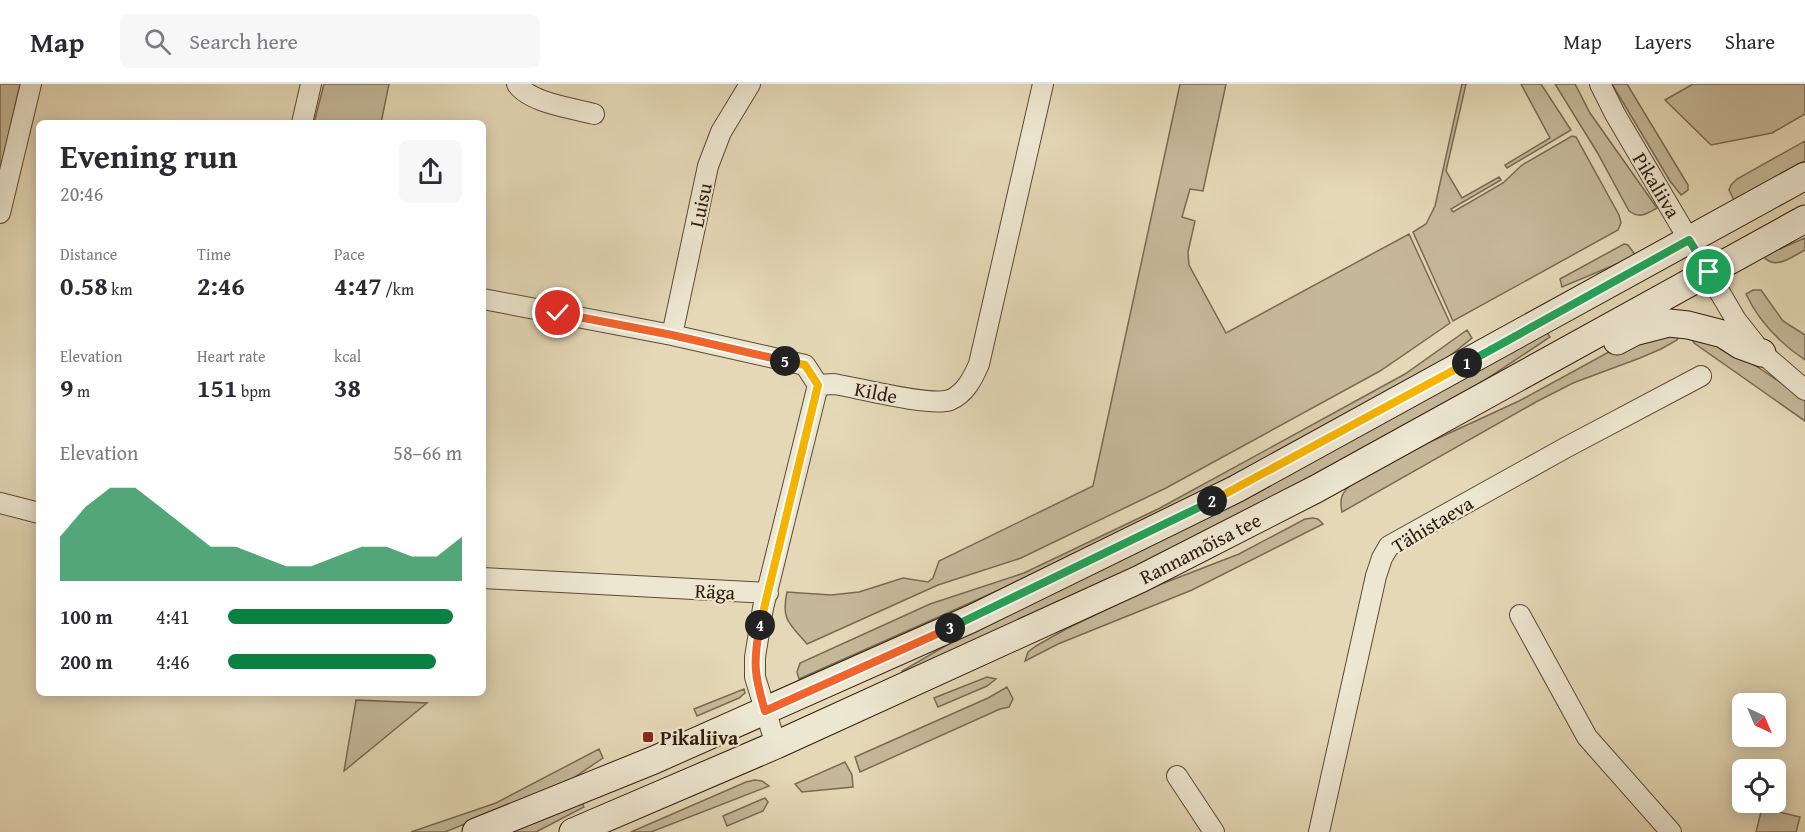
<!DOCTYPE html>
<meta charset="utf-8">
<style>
:root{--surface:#fff;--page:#f7f7f7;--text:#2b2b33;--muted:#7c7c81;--line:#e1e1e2;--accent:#0b8043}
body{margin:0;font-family:"Gentium Book Plus",serif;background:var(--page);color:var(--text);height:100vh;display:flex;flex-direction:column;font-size:22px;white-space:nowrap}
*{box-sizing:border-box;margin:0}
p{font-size:20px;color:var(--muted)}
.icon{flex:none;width:33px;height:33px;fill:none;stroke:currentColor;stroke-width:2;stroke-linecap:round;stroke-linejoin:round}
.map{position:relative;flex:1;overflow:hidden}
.side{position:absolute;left:36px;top:36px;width:450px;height:576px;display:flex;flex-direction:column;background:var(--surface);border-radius:9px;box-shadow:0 3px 15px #0003}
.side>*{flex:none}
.needle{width:39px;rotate:136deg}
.buttons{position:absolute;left:1732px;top:609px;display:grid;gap:12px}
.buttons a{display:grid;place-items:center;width:54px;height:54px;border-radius:9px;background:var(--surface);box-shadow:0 3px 15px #0003;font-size:30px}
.pin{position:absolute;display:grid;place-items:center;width:51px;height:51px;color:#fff;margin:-26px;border:3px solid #fff;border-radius:50%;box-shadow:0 2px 6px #0007}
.km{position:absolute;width:30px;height:30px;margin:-15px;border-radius:50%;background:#222;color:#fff;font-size:16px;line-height:30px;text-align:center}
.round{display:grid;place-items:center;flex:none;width:63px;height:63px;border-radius:9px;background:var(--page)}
.headline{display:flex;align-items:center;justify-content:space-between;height:102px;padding:0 24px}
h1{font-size:33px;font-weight:700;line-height:45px}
.stats{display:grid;grid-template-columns:repeat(3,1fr);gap:9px;height:102px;padding:6px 24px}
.stats div{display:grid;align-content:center}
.stats b{font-size:26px;font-weight:700}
.stats small{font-size:16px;font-weight:400}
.stats p{font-size:16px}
.chart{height:168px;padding:12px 24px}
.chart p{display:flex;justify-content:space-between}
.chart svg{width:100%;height:108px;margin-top:6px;fill:var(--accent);opacity:.7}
ul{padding:0 24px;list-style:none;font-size:20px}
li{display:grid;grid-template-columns:96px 72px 1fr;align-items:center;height:45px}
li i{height:15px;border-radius:8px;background:var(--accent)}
header{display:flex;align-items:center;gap:36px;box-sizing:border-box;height:84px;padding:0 30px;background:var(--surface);border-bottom:2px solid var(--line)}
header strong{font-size:28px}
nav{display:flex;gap:33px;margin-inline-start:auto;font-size:21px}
.search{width:420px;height:54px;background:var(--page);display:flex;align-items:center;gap:15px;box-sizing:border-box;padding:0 21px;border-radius:9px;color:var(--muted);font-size:22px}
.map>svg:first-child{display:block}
</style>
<header>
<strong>Map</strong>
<div class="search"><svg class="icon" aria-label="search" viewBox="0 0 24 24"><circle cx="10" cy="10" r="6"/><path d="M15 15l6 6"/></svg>Search here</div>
<nav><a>Map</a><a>Layers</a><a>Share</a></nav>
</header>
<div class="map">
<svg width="1805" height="748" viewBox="0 0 1805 748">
<rect width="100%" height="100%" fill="#e4d8b6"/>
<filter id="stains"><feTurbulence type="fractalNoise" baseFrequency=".00333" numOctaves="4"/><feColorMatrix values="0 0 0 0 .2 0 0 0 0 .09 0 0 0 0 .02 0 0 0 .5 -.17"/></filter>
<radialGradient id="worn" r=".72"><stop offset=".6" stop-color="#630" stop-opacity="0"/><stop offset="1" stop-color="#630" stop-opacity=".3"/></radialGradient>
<path fill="#c5b899" stroke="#7a6a52" stroke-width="1.5" d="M0,0H20L0,88Z
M324,0H389L381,39H314Z
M1180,0H1226L1203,107L1190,105L1182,133L1195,137L1188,168L1189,181L1226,249L1409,150L1450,239L1380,287L1166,404L1021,474L938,501L807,560C789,539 781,536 787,508L831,511L859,508L903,494L928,498L933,494L939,477L1093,402Z
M1462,0H1466L1446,87L1462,114L1499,93L1501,96L1451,125L1453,128L1503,99L1522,81L1572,52L1576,53L1619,131L1621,139L1618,146L1453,237L1413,148L1426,140L1435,122Z
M1521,0H1541L1571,46L1507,84L1505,81L1550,54Z
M1555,0H1575L1590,29L1657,124C1646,130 1640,135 1629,127L1597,68Z
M1612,0H1627L1688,101V106L1681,111L1670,97Z
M1693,0H1805V30L1772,49L1711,61L1665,16Z
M1805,57V77L1734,116L1729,106L1731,101L1737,95Z
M1805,154V166C1791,173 1775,187 1763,172Z
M1624,160L1628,161L1636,172L1562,203L1560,195Z
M1753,206H1761L1783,237L1805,251V276C1780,259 1759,238 1746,210Z
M1467,246L1472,254L1433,285L1229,394L1035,490L799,595L797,588L800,579L930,520L1024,489L1160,424L1405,290Z
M1547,248L1550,253L1467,308L1327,385L1137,484L904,591L902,587L978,543Z
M1680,249L1677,256L1661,265L1640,274L1573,299L1536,318L1342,428C1339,414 1342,408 1353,399L1430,358L1519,317L1618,263Z
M1692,255L1722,259L1805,315V337L1694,259Z
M1313,434L1318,435L1323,440L1192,506L1058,560L1025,577L1028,568L1036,562L1066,545L1151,504L1239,470L1305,435Z
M987,593L996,595L987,602L938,623L934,614Z
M1007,603L1013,615L1009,623L1000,625L860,688L855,673L988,614Z
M744,605L745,609L739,614L697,632L694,625Z
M356,616L427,619L344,687Z
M599,665L603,674L566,699L445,748H411L496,719Z
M845,678L852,691L853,703L802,708L795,700Z
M755,696L762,697L769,702L651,748H631L746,698Z
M765,714L768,718L763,727L727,742L723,732Z
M582,719L584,723L536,748H508Z
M1762,724L1800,733L1796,748H1756Z"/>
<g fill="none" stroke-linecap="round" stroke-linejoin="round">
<defs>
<path id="minor" d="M517,0C530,19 572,24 594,30
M1600,0L1615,30L1736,236L1762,269L1805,306
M302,39L311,0
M0,129L31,0
M483,215L672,251L805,281L818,301L834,300C859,304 930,323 950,316C965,310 973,294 979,280L1043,0
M672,251L708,82L721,48L750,0
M0,419L39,429
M483,494L768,509
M1520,531L1587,653L1671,748
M776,661L755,593V573L763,524L818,301
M1177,692L1214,748
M1319,748L1376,492L1382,474L1389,462L1565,364L1701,292"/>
<path id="secondary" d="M1617,257L1634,248L1669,239L1688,241L1723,250L1740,261L1762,269
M476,748L654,676L971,535L1236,405L1805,92
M573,748L776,661L1140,495L1316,405L1805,135"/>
</defs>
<use href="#minor" stroke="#5c4a36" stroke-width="22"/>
<use href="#secondary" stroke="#2f1b0c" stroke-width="29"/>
<use href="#minor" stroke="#ede6d0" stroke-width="20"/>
<use href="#secondary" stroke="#ede6d0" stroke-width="27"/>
</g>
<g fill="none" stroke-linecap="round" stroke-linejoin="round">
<defs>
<path id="split-1" d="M1467,279L1689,156L1709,188"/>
<path id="split-2" d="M1212,417L1467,279"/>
<path id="split-3" d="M950,544L1212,417"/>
<path id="split-4" d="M760,541C753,578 754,590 765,627L950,544"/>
<path id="split-5" d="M760,541L818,301L805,281L785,277"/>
<path id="split-6" d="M558,229L672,251L785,277"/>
</defs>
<use href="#split-1" stroke="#fff" stroke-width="12"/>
<use href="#split-2" stroke="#fff" stroke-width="12"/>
<use href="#split-3" stroke="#fff" stroke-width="12"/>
<use href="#split-4" stroke="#fff" stroke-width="12"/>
<use href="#split-5" stroke="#fff" stroke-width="12"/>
<use href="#split-6" stroke="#fff" stroke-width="12"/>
<use href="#split-1" stroke="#22a559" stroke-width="8"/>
<use href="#split-2" stroke="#f5b400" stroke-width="8"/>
<use href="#split-3" stroke="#22a559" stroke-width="8"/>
<use href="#split-4" stroke="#f0652b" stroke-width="8"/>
<use href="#split-5" stroke="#f5b400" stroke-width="8"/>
<use href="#split-6" stroke="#f0652b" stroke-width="8"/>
</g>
<rect fill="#8f2418" stroke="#ede6d0" stroke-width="2" x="642" y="647" width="12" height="12" rx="3"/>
<g text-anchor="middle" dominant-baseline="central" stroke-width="4.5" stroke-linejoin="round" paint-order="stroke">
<g font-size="20" fill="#2f1b0c" stroke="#ede6d0">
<text transform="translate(1657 101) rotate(59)">Pikaliiva</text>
<text transform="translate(700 121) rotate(-78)">Luisu</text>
<text transform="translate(876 308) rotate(11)">Kilde</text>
<text transform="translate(1432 440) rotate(-31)">Tähistaeva</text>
<text transform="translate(1200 464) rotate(-27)">Rannamõisa tee</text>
<text transform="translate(715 507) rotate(3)">Räga</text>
</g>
<g font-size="20" font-weight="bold" fill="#2f1b0c" stroke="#ede6d0" text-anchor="start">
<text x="660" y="653">Pikaliiva</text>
</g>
</g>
<rect width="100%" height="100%" filter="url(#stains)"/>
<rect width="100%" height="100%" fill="url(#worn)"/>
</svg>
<div class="buttons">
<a><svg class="needle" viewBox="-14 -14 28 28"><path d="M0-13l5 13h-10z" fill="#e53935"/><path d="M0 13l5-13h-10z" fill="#7c7c81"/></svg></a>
<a><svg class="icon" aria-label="locate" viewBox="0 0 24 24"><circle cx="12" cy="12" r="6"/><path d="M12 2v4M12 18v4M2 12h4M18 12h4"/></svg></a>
</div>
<div class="pin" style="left:1709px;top:188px;background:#1e9e55"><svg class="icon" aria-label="arrive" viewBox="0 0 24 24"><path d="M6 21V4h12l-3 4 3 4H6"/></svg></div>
<div class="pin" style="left:558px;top:229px;background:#d93025"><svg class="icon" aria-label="check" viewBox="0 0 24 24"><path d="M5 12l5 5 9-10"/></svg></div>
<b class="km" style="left:1467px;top:279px">1</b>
<b class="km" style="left:1212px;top:417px">2</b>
<b class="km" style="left:950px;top:544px">3</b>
<b class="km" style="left:760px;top:541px">4</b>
<b class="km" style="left:785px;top:277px">5</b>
<section class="side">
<div class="headline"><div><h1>Evening run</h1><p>20:46</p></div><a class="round"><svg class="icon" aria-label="share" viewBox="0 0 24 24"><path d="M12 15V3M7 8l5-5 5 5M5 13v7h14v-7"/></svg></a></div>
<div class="stats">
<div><p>Distance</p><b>0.58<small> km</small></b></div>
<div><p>Time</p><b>2:46</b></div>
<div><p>Pace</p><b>4:47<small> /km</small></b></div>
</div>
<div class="stats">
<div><p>Elevation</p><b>9<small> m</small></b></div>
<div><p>Heart rate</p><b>151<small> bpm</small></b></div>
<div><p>kcal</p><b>38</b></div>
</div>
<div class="chart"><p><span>Elevation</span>58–66 m</p>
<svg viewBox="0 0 160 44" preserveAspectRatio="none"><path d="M0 44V26L10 14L20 6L30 6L40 14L50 22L60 30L70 30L80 34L90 38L100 38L110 34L120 30L130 30L140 34L150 34L160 26V44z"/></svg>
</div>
<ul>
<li><b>100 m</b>4:41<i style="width:96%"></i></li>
<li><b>200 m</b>4:46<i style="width:89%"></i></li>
</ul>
</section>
</div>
